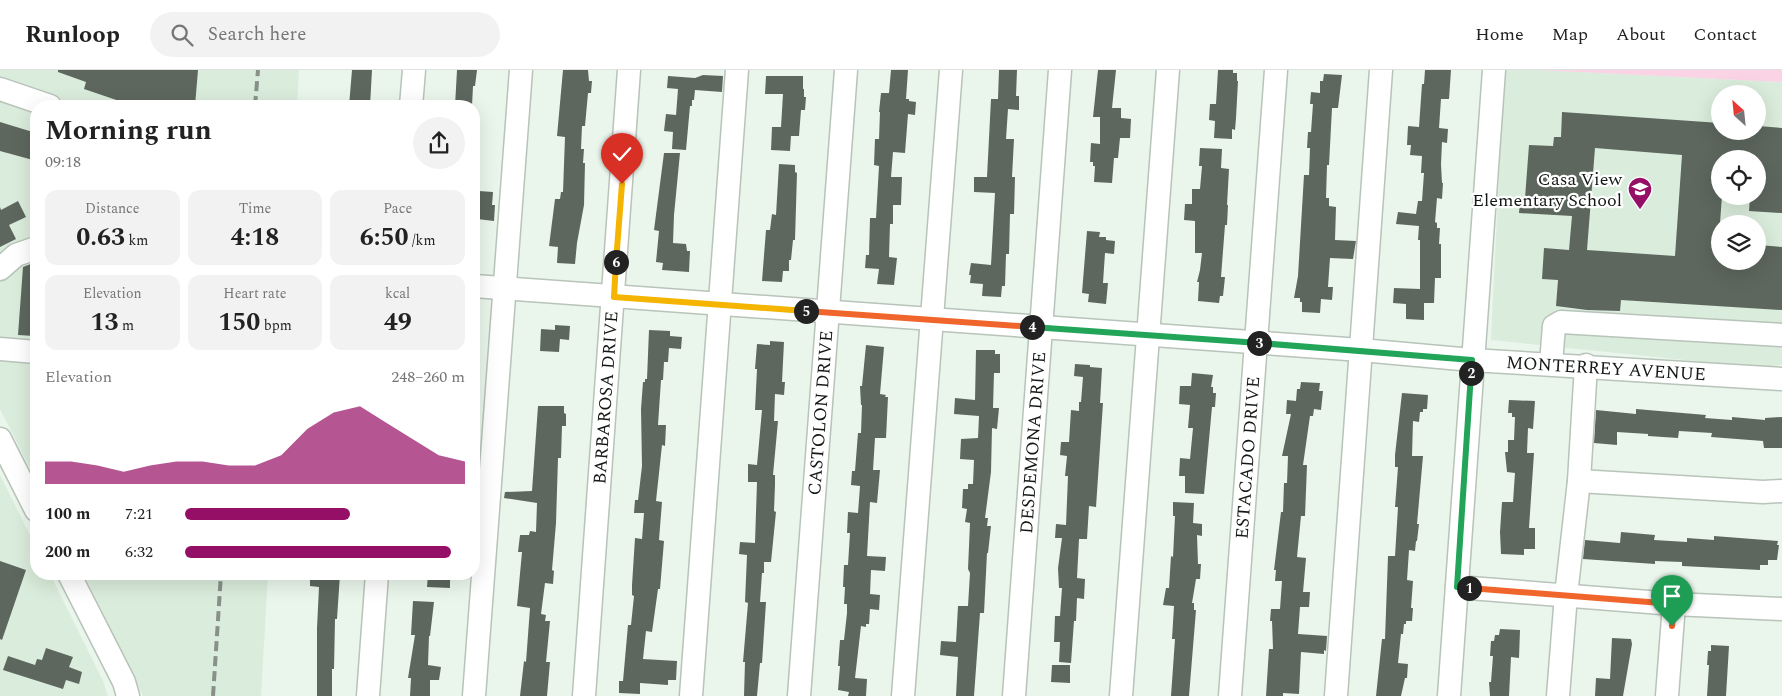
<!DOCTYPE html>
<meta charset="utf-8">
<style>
:root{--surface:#fff;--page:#f2f2f2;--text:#222;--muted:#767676;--line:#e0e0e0;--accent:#960f66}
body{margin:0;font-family:Spectral,serif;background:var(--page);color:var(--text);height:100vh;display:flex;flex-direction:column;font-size:19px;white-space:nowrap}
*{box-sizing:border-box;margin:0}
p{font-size:16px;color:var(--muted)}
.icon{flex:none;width:28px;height:28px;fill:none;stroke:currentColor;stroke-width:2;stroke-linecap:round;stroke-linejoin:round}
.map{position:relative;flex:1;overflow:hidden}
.panel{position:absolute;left:30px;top:30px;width:450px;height:480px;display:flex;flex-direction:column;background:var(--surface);border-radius:20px;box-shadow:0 5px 20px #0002}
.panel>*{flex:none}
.needle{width:32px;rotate:333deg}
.fabs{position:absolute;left:1711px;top:15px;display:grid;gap:10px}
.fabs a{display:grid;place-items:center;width:55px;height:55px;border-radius:50%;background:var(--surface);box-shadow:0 5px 20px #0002;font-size:25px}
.pin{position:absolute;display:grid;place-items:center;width:42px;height:42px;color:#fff;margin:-51px -21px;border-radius:50% 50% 50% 0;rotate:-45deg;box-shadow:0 0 5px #0007}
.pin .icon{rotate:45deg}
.km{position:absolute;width:25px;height:25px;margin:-12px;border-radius:50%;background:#222;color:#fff;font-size:14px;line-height:25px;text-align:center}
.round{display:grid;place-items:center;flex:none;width:52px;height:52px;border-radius:26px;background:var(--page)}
.headline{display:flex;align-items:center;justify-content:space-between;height:85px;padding:0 15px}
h1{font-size:28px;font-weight:700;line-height:38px}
.stats{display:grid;grid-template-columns:repeat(3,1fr);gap:8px;height:85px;padding:5px 15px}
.stats div{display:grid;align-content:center;border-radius:12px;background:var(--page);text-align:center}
.stats b{font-size:25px;font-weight:700}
.stats small{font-size:14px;font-weight:400}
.stats p{font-size:14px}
.chart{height:140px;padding:10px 15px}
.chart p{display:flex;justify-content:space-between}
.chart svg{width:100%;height:90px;margin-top:5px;fill:var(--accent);opacity:.7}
ul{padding:0 15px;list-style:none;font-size:16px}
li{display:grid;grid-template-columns:80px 60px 1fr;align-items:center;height:38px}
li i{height:12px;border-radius:6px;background:var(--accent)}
header{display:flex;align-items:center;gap:30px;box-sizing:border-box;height:70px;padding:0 25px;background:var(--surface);border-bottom:1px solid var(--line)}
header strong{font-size:24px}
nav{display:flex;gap:28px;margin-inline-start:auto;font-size:18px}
.search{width:350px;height:45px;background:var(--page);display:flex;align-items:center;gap:12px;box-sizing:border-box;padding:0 18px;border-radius:28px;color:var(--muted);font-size:19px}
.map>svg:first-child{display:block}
</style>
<header>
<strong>Runloop</strong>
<div class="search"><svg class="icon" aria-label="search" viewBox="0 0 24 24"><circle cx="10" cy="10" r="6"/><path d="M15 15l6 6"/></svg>Search here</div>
<nav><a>Home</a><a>Map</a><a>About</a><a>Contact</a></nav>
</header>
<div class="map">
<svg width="1782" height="626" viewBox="0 0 1782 626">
<rect width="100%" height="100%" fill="#eaf6eb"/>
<path fill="#daecdc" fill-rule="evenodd" d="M0,0H299L297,36H36V410L0,339Z
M1504,0H1538L1782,12V295L1754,297L1491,270ZM1720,24H1758V61H1720ZM1720,89H1758V126H1720ZM1720,154H1758V191H1720Z
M0,405L36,477V504H50L103,611L108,626H0Z
M84,504H268L261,626H143Z"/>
<path fill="#fad3e5" d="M1538,0H1782V12Z"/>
<path fill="#5d675e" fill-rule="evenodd" d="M58,0H198L195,36H134L84,19L86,12L58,2Z
M352,0H372L370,36H349Z
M457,0H477L475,16H473L472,36H455Z
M563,0H588L589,11H592L591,23H588L585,56H582L581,79H584L583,93H585L584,135L577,173L575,194L557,193L558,177L549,176L555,129H560L561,122H563L565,67L557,66Z
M891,0H908L906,29H909V31L916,32L915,45L908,44L905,83L893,82L891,107H902L901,135H893V154H890L889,187L897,188L894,215L877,214L879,199L865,198L866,185H869L870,148H876L879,96L874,95L875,69H879L880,42H879L881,23H889Z
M999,0H1017L1016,26H1019V40L1008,39L1006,69H1014L1012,107H1015L1014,144H1010L1009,184H1006L1005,216H1002L1001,227L982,226L983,214L970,213L971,205H969L971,193L991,195L995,123L974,122V107H987L991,29H998Z
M1098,0H1116L1112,38H1121V48L1131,49L1130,68H1120L1118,88H1114L1112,113L1094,112L1095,96H1093V92H1090L1091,73L1100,74V47H1093Z
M1218,0H1233V3H1237V11H1238L1236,48L1235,60L1232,59V69L1214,68L1215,51L1209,50L1210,34H1216Z
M1425,0H1451L1449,29H1441L1439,58L1448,59L1447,73L1442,72L1441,94L1442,113H1443L1442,129L1437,128L1435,152L1437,153V158H1440L1439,174H1441V208H1435L1434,233H1424V250L1406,249V234L1393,233L1394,218L1420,219V170H1418L1419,156L1396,154L1398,142L1416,144L1418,131H1422L1424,103H1421L1422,86L1410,85L1411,75H1407L1408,56L1419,57L1422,14H1424Z
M1324,4L1342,5L1338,38H1332L1329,95H1327L1326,128H1329V136L1336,137L1335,170L1356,171L1353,189L1330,188L1328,217H1333L1332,230L1321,229L1320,243L1302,242V232H1300V228H1294L1298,206L1304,105H1309L1310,78H1307L1308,62H1311L1313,34H1310L1311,22L1320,23V11H1323Z
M703,5L723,6L722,22L695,20L694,30H692V36H690L686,80L672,79L673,62L664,61L666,44L676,45L678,19L667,18L668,6L695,8Z
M766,6H803V19H804V27H806L805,40H801L799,66H791L790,81L771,80L772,57H781L783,24H765Z
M1562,42L1720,53V61H1758V56L1782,58V143L1749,141L1750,126H1758V89H1720V126H1722L1718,180H1720V191H1758V175L1782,177V240L1621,230L1620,241L1587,240L1556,236L1558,210L1542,209L1544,178L1569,180L1572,146L1519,143L1520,128H1525L1529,75L1553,76L1554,67H1561ZM1595,78L1682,85L1675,186L1587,180Z
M0,52L36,63V81L33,90L0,81Z
M1200,78L1222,79L1221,98L1229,99L1227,135H1228L1227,155H1225L1221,207H1225L1223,226H1220L1219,233L1198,231L1199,212H1197L1200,200L1202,183H1195V151L1184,150L1185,134H1192V119H1200L1202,96H1199Z
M664,83H680L674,145L673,173L686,174L687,181H690L689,202L662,200L663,193L656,192L659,161L654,160Z
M779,94L795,95V102L797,103L795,170H793L791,190H789V201H783L782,212L762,211L766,160H770L772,144L776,145Z
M479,121L493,122L492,135H495L494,151L477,149Z
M18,131L26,147L9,155L16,169L0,177V137L1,140Z
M1087,161L1100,162L1099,167H1106V170L1115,171L1114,184L1105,183L1103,213H1108L1106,234L1088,232L1089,224L1082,223Z
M36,192L34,266L18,265L23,197Z
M555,255L570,256L569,270L560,269L559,282L540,281L541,259L555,260Z
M649,260L670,261V266L682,267L681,279L669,278L668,292H664L663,310H661L658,355H666L665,376L662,375L656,431L662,432L659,470L664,471L660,519H658L652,562L646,561L643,589L677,591L676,610H668V615L640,613V624L619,623V611H623L628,555H631L634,526L632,525V515L635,468L642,469L644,443H634L635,430H638L642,396L641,339L643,312H645V309H647Z
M770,271L784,272L782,312H785L784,325L775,324L774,351H778L773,405H775V415L774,441L776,442L771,492H764V503H762L760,532H766L762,593H760L757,626H744L745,592H743L748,533L745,532L747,485L739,484L740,472L755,473L757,412H748V394L757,395L762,340H755L757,299H755L757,274L770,275Z
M866,275L884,277L880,324L886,325L885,327H888L886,368H875L873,400H880L877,433L870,432L867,486L886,487L885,501L871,500L870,524L880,525L879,540L870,539L869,554H866V557L861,556L855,608L867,609L866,626H848L849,622L838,620L840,596H838L840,570H844L847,543V534H844L845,517H843L844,495H848L850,463H847L848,442L858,443L860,416L851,415L852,401H855L858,363H861L862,335H861L860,316H862Z
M976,280H995V284H1000V303H994L993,338H999L997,359L992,358L991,402L985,448H988L987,456H991L988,483H987L984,543H980L974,626H956L958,587L940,585L941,571L956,572L958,536H968L970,503L968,499L970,453L965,452L967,439L962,438L963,419H968V414H973L974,390L960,389L961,369L978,368L979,346L954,344L955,328L975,330Z
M1075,294L1090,295V297L1102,298L1100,333H1103L1096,437L1089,436L1087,469H1079L1077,508L1085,509L1084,529L1077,528L1076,551H1074L1071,593L1059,592L1060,572H1054L1055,546H1060L1062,518H1059L1058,498L1062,468H1055L1056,454L1066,455L1068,406H1065L1067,386L1060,385L1061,372H1069L1071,340L1079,341V332H1081L1083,307L1074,306Z
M1192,303L1213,305L1211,317H1213V323H1216L1215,337H1212L1204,424L1185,423V406H1179L1180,388L1190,389L1193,358H1188L1190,335L1179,334L1180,316H1191Z
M1301,312L1320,313L1319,321H1323L1321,340L1314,339L1313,346H1310L1303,395H1307L1305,446H1301L1297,487L1306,488L1303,522H1310L1309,537H1300L1298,564L1327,566L1326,581L1324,580V584L1301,582L1299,624L1283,623V626H1266L1269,579H1273L1272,551H1270L1271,539H1280L1282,511H1275L1276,500H1274L1281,442H1283L1284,413H1287L1288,386H1282L1291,344H1286L1287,330L1296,331L1297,319H1300Z
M1402,323L1428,325L1427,339H1423V342H1420L1419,352L1413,351L1412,386H1423L1417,454H1419L1417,471H1416L1415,481L1409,480L1407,510L1413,511L1411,538H1413L1412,551H1406V554H1404L1403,564H1401L1398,593L1408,594L1407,608H1405L1401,626H1376L1382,569H1385L1388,486H1395L1398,437H1395L1398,397H1395V385Z
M1509,330L1535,331L1533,359L1528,358L1527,383H1534L1529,458H1535V479H1524V485L1501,484L1500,462L1502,432H1513L1515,403L1507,402L1505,382H1508V370H1514L1515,347H1512V343H1508Z
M538,336H564V343L566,344V356H562L561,388H558L556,453L552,500L554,501L553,514L545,513L541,544L546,545L545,551H550L546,592H550L547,626H520L524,591L526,592L530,538L517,536L522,482H518L520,465H529L530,461L536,462L537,433L504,428L505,422L532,421Z
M1636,339L1706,345L1705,348L1732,350V347L1765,350V348L1782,347V378H1764L1763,371L1711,367L1712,363L1679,361L1678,368L1648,366V364L1617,362V375L1594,373L1596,340L1636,344Z
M1173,432L1194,433L1193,453L1202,454V466L1197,465L1198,494H1201L1200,509H1196L1192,533H1194V540H1196L1189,626H1171L1175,569H1172L1174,536L1163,535L1166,518H1169L1171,486L1173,487L1175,446H1173Z
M1621,462L1655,465L1654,470L1687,472V468L1714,470V466L1778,471L1777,475H1779L1777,490H1768V495H1760V500L1682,496V492L1655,491V494L1583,489L1585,470L1620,473Z
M0,491L26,500L2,570L0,569Z
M310,504H340L337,549H335L334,599H332V626H317V558L319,517L310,516Z
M428,504H450V518L427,517Z
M413,531L434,532L430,566H429L428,595L441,597L439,610H430V626H410L411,608H408L415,565H411Z
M1500,559L1520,560L1519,588L1511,587L1509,626H1490L1489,612H1491L1493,586H1490L1491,571H1494L1495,565H1499Z
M1612,568L1631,569L1632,574L1623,626H1595L1596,608L1610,609Z
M1711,575L1729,576L1726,626H1707L1709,595H1707L1708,581H1711Z
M46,578L73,587L69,597L82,602L79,614L66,610L63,619L3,600L8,586L35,595L37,589L42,590Z
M1052,595H1070V613L1051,612Z"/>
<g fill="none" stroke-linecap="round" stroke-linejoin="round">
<defs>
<g id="minor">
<path d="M0,19L50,36"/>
<path d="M411,36L414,0"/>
<path d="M0,199L16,185L36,178"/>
<path id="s1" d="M474,216L1361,280L1472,290L1782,309"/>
<path d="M0,279L36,282"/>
<path d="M1551,293L1554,256L1561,252L1782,265"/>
<path d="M0,369L36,440"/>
<path d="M1579,411L1763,422L1782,421"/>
<path d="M69,504L124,612L128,626"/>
<path d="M1457,517L1674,534L1782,539"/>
<path d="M368,626L377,504"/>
<path d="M474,626L521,0"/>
<path id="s2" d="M584,626L629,0"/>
<path d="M691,626L737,0"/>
<path id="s3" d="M799,626L846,0"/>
<path d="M903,626L951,0"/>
<path id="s4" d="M1014,626L1060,0"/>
<path d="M1121,626L1168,0"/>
<path id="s5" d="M1230,626L1276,0"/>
<path d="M1336,626L1381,0"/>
<path d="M1449,626L1494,0"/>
<path d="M1558,626L1566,525L1579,411L1586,295"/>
<path d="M1667,626L1674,534"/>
</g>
</defs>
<use href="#minor" stroke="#b8c3b9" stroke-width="25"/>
<use href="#minor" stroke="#fff" stroke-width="22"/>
<path stroke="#889089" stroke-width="4" stroke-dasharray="10 5" stroke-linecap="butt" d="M255,36L258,0
M213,626L221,504"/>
</g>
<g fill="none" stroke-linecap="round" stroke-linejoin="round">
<defs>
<path id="split-1" d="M1469,518L1674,534L1672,556"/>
<path id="split-2" d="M1469,518L1457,517L1471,303"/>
<path id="split-3" d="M1259,273L1472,290L1471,303"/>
<path id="split-4" d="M1032,257L1259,273"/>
<path id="split-5" d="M806,241L1032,257"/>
<path id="split-6" d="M616,192L614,227L806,241"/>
<path id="split-7" d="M616,192L622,114"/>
</defs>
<use href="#split-1" stroke="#fff" stroke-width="10"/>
<use href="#split-2" stroke="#fff" stroke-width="10"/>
<use href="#split-3" stroke="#fff" stroke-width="10"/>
<use href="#split-4" stroke="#fff" stroke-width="10"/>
<use href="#split-5" stroke="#fff" stroke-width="10"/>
<use href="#split-6" stroke="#fff" stroke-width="10"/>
<use href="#split-7" stroke="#fff" stroke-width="10"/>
<use href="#split-1" stroke="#f0652b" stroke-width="6"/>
<use href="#split-2" stroke="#22a559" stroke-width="6"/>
<use href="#split-3" stroke="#22a559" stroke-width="6"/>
<use href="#split-4" stroke="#22a559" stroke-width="6"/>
<use href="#split-5" stroke="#f0652b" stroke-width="6"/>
<use href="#split-6" stroke="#f5b400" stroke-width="6"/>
<use href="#split-7" stroke="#f5b400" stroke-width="6"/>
</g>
<defs>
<symbol id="school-pin" viewBox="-11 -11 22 30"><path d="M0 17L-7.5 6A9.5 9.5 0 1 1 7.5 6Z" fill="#960f66" stroke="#fff"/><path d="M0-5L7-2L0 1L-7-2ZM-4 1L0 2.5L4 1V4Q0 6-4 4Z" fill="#fff"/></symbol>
</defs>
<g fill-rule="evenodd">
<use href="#school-pin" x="1626" y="105" width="28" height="38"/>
</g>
<g text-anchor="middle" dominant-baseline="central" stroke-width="4.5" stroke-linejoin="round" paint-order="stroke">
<g font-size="18" fill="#141815" stroke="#fff" text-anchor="end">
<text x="1622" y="109">Casa View<tspan x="1622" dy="21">Elementary School</tspan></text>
</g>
<g font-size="18" fill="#141815" stroke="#fff">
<text stroke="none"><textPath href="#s1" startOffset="1135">MONTERREY AVENUE</textPath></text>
<text stroke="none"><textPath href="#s2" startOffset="299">BARBAROSA DRIVE</textPath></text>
<text stroke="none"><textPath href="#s3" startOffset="284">CASTOLON DRIVE</textPath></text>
<text stroke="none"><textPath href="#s4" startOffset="254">DESDEMONA DRIVE</textPath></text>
<text stroke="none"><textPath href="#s5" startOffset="239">ESTACADO DRIVE</textPath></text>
</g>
</g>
</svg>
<div class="fabs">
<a><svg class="needle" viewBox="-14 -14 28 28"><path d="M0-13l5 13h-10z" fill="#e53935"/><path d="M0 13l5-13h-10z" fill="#767676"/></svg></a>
<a><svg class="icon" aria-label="locate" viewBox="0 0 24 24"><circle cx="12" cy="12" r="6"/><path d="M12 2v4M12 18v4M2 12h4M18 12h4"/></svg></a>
<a><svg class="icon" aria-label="layers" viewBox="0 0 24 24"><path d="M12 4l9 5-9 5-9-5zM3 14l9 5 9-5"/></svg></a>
</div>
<div class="pin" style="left:1672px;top:556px;background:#1e9e55"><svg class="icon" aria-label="arrive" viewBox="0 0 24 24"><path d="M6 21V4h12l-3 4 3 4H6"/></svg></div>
<div class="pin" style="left:622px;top:114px;background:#d93025"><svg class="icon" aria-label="check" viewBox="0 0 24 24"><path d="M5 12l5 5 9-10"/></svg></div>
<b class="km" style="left:1469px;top:518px">1</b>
<b class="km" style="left:1471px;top:303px">2</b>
<b class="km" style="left:1259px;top:273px">3</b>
<b class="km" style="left:1032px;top:257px">4</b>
<b class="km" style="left:806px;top:241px">5</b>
<b class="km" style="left:616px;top:192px">6</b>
<section class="panel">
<div class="headline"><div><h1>Morning run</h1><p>09:18</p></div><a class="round"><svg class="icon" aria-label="share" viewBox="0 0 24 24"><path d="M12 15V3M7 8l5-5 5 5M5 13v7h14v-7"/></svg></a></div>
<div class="stats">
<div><p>Distance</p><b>0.63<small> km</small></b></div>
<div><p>Time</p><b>4:18</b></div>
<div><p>Pace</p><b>6:50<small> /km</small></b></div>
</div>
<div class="stats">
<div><p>Elevation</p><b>13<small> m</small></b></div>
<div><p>Heart rate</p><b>150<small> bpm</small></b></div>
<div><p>kcal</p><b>49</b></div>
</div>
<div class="chart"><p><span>Elevation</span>248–260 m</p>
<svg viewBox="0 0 160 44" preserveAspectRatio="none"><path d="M0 44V33L10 33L20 35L30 38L40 35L50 33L60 33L70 35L80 35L90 30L100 17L110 9L120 6L130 14L140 22L150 30L160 33V44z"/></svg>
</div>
<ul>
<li><b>100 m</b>7:21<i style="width:59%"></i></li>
<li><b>200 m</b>6:32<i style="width:95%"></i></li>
</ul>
</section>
</div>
